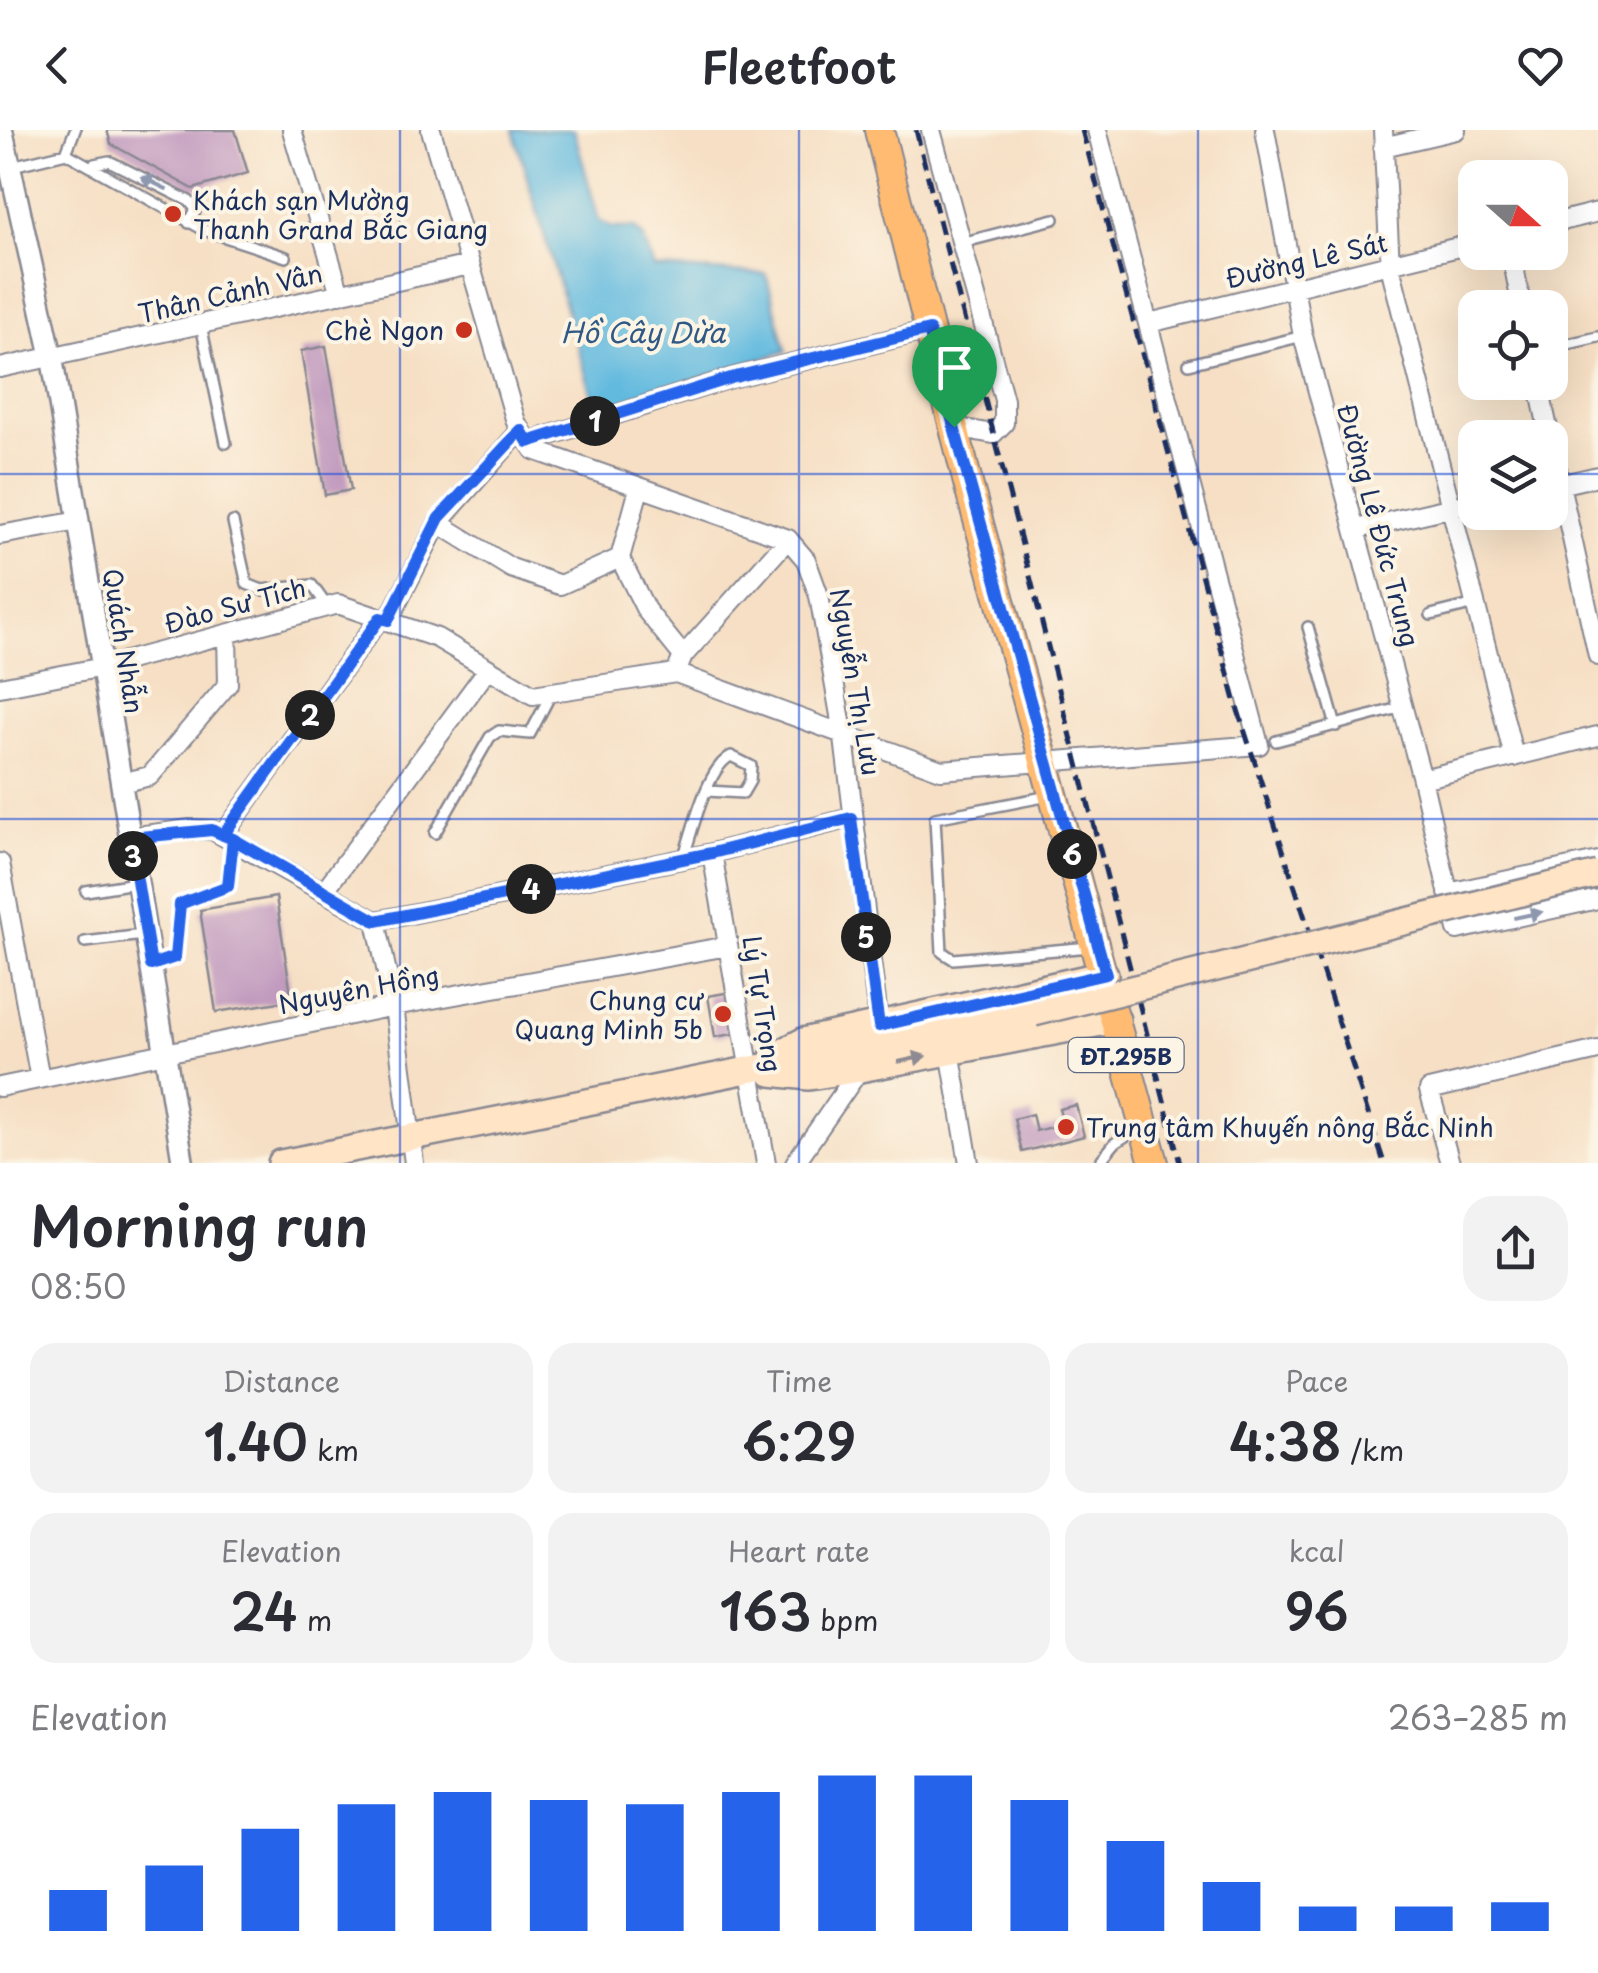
<!DOCTYPE html>
<meta charset="utf-8">
<style>
:root{--surface:#fff;--page:#f2f2f3;--text:#2b2b33;--muted:#7c7c81;--accent:#2563eb}
body{margin:0;font-family:"Playpen Sans",sans-serif;background:var(--page);color:var(--text);height:100vh;display:flex;flex-direction:column;font-size:38px;white-space:nowrap}
*{box-sizing:border-box;margin:0}
p{font-size:32px;color:var(--muted)}
.icon{flex:none;width:55px;height:55px;fill:none;stroke:currentColor;stroke-width:2;stroke-linecap:round;stroke-linejoin:round}
.map{position:relative;height:1033px;overflow:hidden}
.side{display:flex;flex-direction:column;background:var(--surface);flex:1}
.side>*{flex:none}
.needle{width:65px;rotate:111deg}
.controls{position:absolute;left:1458px;top:30px;display:grid;gap:20px}
.controls a{display:grid;place-items:center;width:110px;height:110px;border-radius:20px;background:var(--surface);box-shadow:0 10px 40px #0002;font-size:50px}
.pin{position:absolute;display:grid;place-items:center;width:85px;height:85px;color:#fff;margin:-102px -42px;border-radius:50% 50% 50% 0;rotate:-45deg;box-shadow:0 0 10px #0007}
.pin .icon{rotate:45deg}
.km{position:absolute;width:50px;height:50px;margin:-25px;border-radius:50%;background:#222;color:#fff;font-size:28px;line-height:50px;text-align:center}
.round{display:grid;place-items:center;flex:none;width:105px;height:105px;border-radius:30px;background:var(--page)}
.overview{display:flex;align-items:center;justify-content:space-between;height:170px;padding:0 30px}
h1{font-size:55px;font-weight:600;line-height:75px}
.metrics{display:grid;grid-template-columns:repeat(3,1fr);gap:15px;height:170px;padding:10px 30px}
.metrics div{display:grid;align-content:center;border-radius:25px;background:var(--page);text-align:center}
.metrics b{font-size:50px;font-weight:600}
.metrics small{font-size:28px;font-weight:400}
.metrics p{font-size:28px}
.chart{height:280px;padding:20px 30px}
.chart p{display:flex;justify-content:space-between}
.chart svg{width:100%;height:180px;margin-top:10px;stroke:var(--accent);stroke-width:6}
header{display:flex;justify-content:space-between;align-items:center;height:130px;padding:0 30px;background:var(--surface);font-size:45px;font-weight:600}
.map>svg:first-child{display:block}
</style>
<header><svg class="icon" aria-label="back" viewBox="0 0 24 24"><path d="M15 5l-7 7 7 7"/></svg>Fleetfoot<svg class="icon" aria-label="heart" viewBox="0 0 24 24"><path d="M12 20l-8-8c-3-5 5-10 8-4 3-6 11-1 8 4z"/></svg></header>
<div class="map">
<svg width="1598" height="1033" viewBox="0 0 1598 1033">
<rect width="100%" height="100%" fill="#fcf5e5"/>
<filter id="ink" filterUnits="userSpaceOnUse"><feTurbulence type="fractalNoise" baseFrequency=".01" numOctaves="2"/><feDisplacementMap in="SourceGraphic" scale="20" xChannelSelector="R" yChannelSelector="G"/><feConvolveMatrix kernelMatrix="1 2 1 2 8 2 1 2 1" color-interpolation-filters="sRGB"/></filter>
<filter id="wash" filterUnits="userSpaceOnUse"><feTurbulence type="fractalNoise" baseFrequency=".0048" numOctaves="4" result="noise"/><feDisplacementMap in="SourceGraphic" scale="40" xChannelSelector="R" yChannelSelector="G"/><feGaussianBlur stdDeviation="2.25" result="paint"/><feColorMatrix in="noise" values="0 0 0 0 0 0 0 0 0 0 0 0 0 0 0 0 0 1.4 0 .05"/><feComposite in="paint" operator="in"/></filter>
<g filter="url(#wash)">
<rect width="100%" height="100%" fill="#f6dfc4"/>
<path fill="#62badf" stroke="#3e749e" stroke-width="2.5" d="M513,0H574L599,91L613,98H634L643,107L654,138L766,144L786,221L597,282Z"/>
<g id="blocks">
<path fill="#c098be" d="M107,0H235L248,43L193,59L111,14Z
M326,216L351,360L325,365L301,221Z
M276,767L292,870L216,882L200,780Z
M731,862L739,903L715,907L708,866Z
M1076,975L1084,1006L1022,1022L1014,989L1032,984L1036,1001L1063,994L1059,979Z"/>
</g>
</g>
<g filter="url(#ink)">
<use href="#blocks" fill-opacity="0" stroke="#888791" stroke-width="2.5"/>
<g fill="none" stroke-linecap="round" stroke-linejoin="round">
<defs>
<path id="service" d="M66,23L75,0
M94,34L109,31L189,71L196,79L189,93
M12,36L66,23L204,100L286,127
M961,113L1054,89
M201,195L226,313
M1550,218L1598,207
M1189,234L1303,206
M233,392L247,454L262,460L312,455L327,476
M1431,485L1475,474
M1308,497L1336,596
M1276,611L1399,578
M1049,666L935,688L942,822L953,829L1090,817
M435,703L490,607L499,601L530,604L551,564
M683,729C692,703 707,637 731,626L751,636L750,651L743,663L707,661
M86,761L135,753
M85,812L143,805
M151,835L175,827L180,774L228,756L233,710
M1102,1029L1115,1013L1141,996"/>
<path id="minor" d="M292,0L340,164
M431,0L516,292L534,320L788,409L806,430L819,466L844,608L879,896
M931,0L1004,270V293L993,304L954,297
M1265,0L1303,206L1422,649L1457,800L1598,769
M1383,0L1390,136L1514,627
M1383,17L1456,0
M1550,94L1598,82
M1511,122L1522,178
M1149,193L1475,113
M0,238L470,135
M1538,252L1550,308
M521,300L438,393L511,438L560,455L620,428L639,359
M1550,309L1598,526
M529,312L731,248L929,200
M1550,357L1598,346
M1357,399L1475,372
M0,405L79,391
M620,428L646,480L683,526
M388,491L438,393
M676,543L683,526L788,409
M0,557L103,537L338,474L437,508L533,565L676,543L941,640L1259,615L1097,0
M1422,649L1598,606
M121,653L150,646L228,554L227,504
M223,705L380,488
M130,707L190,699L212,700L376,791L712,723L851,688
M712,723L766,1033
M0,733L40,949
M324,761L488,539
M1448,763L1598,731
M376,791L394,876L414,1033
M950,921L969,1033
M0,957L394,876L728,816
M795,1033L860,939
M1450,1033L1429,960L1598,920"/>
<path id="tertiary" d="M2,0L52,228L183,1033"/>
<path id="secondary" d="M773,927L803,911L1105,844
M771,943L809,947L860,939L1117,890
M281,1033L1034,883"/>
<path id="primary" d="M879,0L969,357L1154,1033"/>
</defs>
<use href="#service" stroke="#888791" stroke-width="14"/>
<use href="#minor" stroke="#888791" stroke-width="22"/>
<use href="#tertiary" stroke="#888791" stroke-width="25"/>
<use href="#secondary" stroke="#888791" stroke-width="30"/>
<use href="#primary" stroke="#888791" stroke-width="32"/>
<use href="#service" stroke="#fff" stroke-width="9"/>
<use href="#minor" stroke="#fff" stroke-width="18"/>
<use href="#tertiary" stroke="#fff" stroke-width="20"/>
<use href="#secondary" stroke="#ffe4c6" stroke-width="25"/>
<use href="#primary" stroke="#febb71" stroke-width="28"/>
<path stroke="#1b2f5e" stroke-width="5" stroke-dasharray="15 8" stroke-linecap="butt" d="M916,0L1180,1033
M1082,0L1236,574L1384,1033"/>
<defs>
<path id="secondary-bridge" d="M1034,883L1598,744"/>
</defs>
<use href="#secondary-bridge" stroke="#888791" stroke-width="30" stroke-linecap="butt"/>
<use href="#secondary-bridge" stroke="#ffe4c6" stroke-width="25"/>
</g>
<defs><path id="oneway-solid" d="M-6-.8H1V-3.2L6.5 0L1 3.2V.8H-6Z" transform="scale(2.5)"/></defs>
<g fill="#8d97ae">
<use href="#oneway-solid" transform="translate(154 53) rotate(-154)"/>
<use href="#oneway-solid" transform="translate(1528 785) rotate(-12)"/>
</g>
<use fill="#8d8a92" href="#oneway-solid" transform="translate(912 929) rotate(-12)"/>
</g>
<g fill="none" stroke-linecap="round" stroke-linejoin="round" filter="url(#ink)">
<defs>
<path id="route" d="M954,297L929,200L731,248L528,312L521,300L439,388L388,490L380,488L223,705L233,709L228,756L180,774L175,827L151,835L130,708L212,700L233,709L376,791L712,723L851,688L879,896L1106,844L954,297"/>
</defs>
<use href="#route" stroke="#fff" stroke-width="20"/>
<use href="#route" stroke="#2563eb" stroke-width="12"/>
</g>
<path fill="none" stroke="#1d4ed8" stroke-width="2.5" stroke-opacity="0.55" d="M400,0V1033M799,0V1033M1198,0V1033M0,344H1475M1550,344H1598M0,689H1598"/>
<g fill="#c8321e" stroke="#fcf5e5" stroke-width="4">
<circle cx="173" cy="84" r="10"/>
<circle cx="464" cy="200" r="10"/>
<circle cx="723" cy="884" r="10"/>
<circle cx="1066" cy="997" r="10"/>
</g>
<g text-anchor="middle" dominant-baseline="central" stroke-width="8" stroke-linejoin="round" paint-order="stroke">
<rect fill="#fcf5e5" stroke="#5e6a86" stroke-width="2.5" x="1068.5" y="908" width="115" height="34" rx="8"/>
<g font-size="22" font-weight="bold" fill="#1b2f5e">
<text x="1126" y="925">ĐT.295B</text>
</g>
<g font-size="25" fill="#1b2f5e" stroke="#fcf5e5" text-anchor="start">
<text x="193" y="70">Khách sạn Mường<tspan x="193" dy="29">Thanh Grand Bắc Giang</tspan></text>
<text x="444" y="200" text-anchor="end">Chè Ngon</text>
<text x="703" y="870" text-anchor="end">Chung cư<tspan x="703" dy="29">Quang Minh 5b</tspan></text>
<text x="1086" y="997">Trung tâm Khuyến nông Bắc Ninh</text>
</g>
<g font-size="25" fill="#1b2f5e" stroke="#fcf5e5">
<text transform="translate(1306 130) rotate(-13)">Đường Lê Sát</text>
<text transform="translate(230 163) rotate(-13)">Thân Cảnh Vân</text>
<text transform="translate(1379 395) rotate(75)">Đường Lê Đức Trung</text>
<text transform="translate(235 475) rotate(-15)">Đào Sư Tích</text>
<text transform="translate(124 511) rotate(81)">Quách Nhẫn</text>
<text transform="translate(856 552) rotate(80)">Nguyễn Thị Lưu</text>
<text transform="translate(359 859) rotate(-11)">Nguyên Hồng</text>
<text transform="translate(763 874) rotate(81)">Lý Tự Trọng</text>
</g>
<g font-size="28" font-style="italic" fill="#305985" stroke="#fcf5e5">
<text x="643" y="201">Hồ Cây Dừa</text>
</g>
</g>
</svg>
<div class="controls">
<a><svg class="needle" viewBox="-14 -14 28 28"><path d="M0-13l5 13h-10z" fill="#e53935"/><path d="M0 13l5-13h-10z" fill="#7c7c81"/></svg></a>
<a><svg class="icon" aria-label="locate" viewBox="0 0 24 24"><circle cx="12" cy="12" r="6"/><path d="M12 2v4M12 18v4M2 12h4M18 12h4"/></svg></a>
<a><svg class="icon" aria-label="layers" viewBox="0 0 24 24"><path d="M12 4l9 5-9 5-9-5zM3 14l9 5 9-5"/></svg></a>
</div>
<div class="pin" style="left:954px;top:297px;background:#1e9e55"><svg class="icon" aria-label="arrive" viewBox="0 0 24 24"><path d="M6 21V4h12l-3 4 3 4H6"/></svg></div>
<b class="km" style="left:595px;top:291px">1</b>
<b class="km" style="left:310px;top:585px">2</b>
<b class="km" style="left:133px;top:726px">3</b>
<b class="km" style="left:531px;top:759px">4</b>
<b class="km" style="left:866px;top:807px">5</b>
<b class="km" style="left:1072px;top:724px">6</b>
</div>
<section class="side">
<div class="overview"><div><h1>Morning run</h1><p>08:50</p></div><a class="round"><svg class="icon" aria-label="share" viewBox="0 0 24 24"><path d="M12 15V3M7 8l5-5 5 5M5 13v7h14v-7"/></svg></a></div>
<div class="metrics">
<div><p>Distance</p><b>1.40<small> km</small></b></div>
<div><p>Time</p><b>6:29</b></div>
<div><p>Pace</p><b>4:38<small> /km</small></b></div>
</div>
<div class="metrics">
<div><p>Elevation</p><b>24<small> m</small></b></div>
<div><p>Heart rate</p><b>163<small> bpm</small></b></div>
<div><p>kcal</p><b>96</b></div>
</div>
<div class="chart"><p><span>Elevation</span>263–285 m</p>
<svg viewBox="0 0 160 44" preserveAspectRatio="none"><path d="M5 44V34M15 44V28M25 44V19M35 44V13M45 44V10M55 44V12M65 44V13M75 44V10M85 44V6M95 44V6M105 44V12M115 44V22M125 44V32M135 44V38M145 44V38M155 44V37"/></svg>
</div>
</section>
